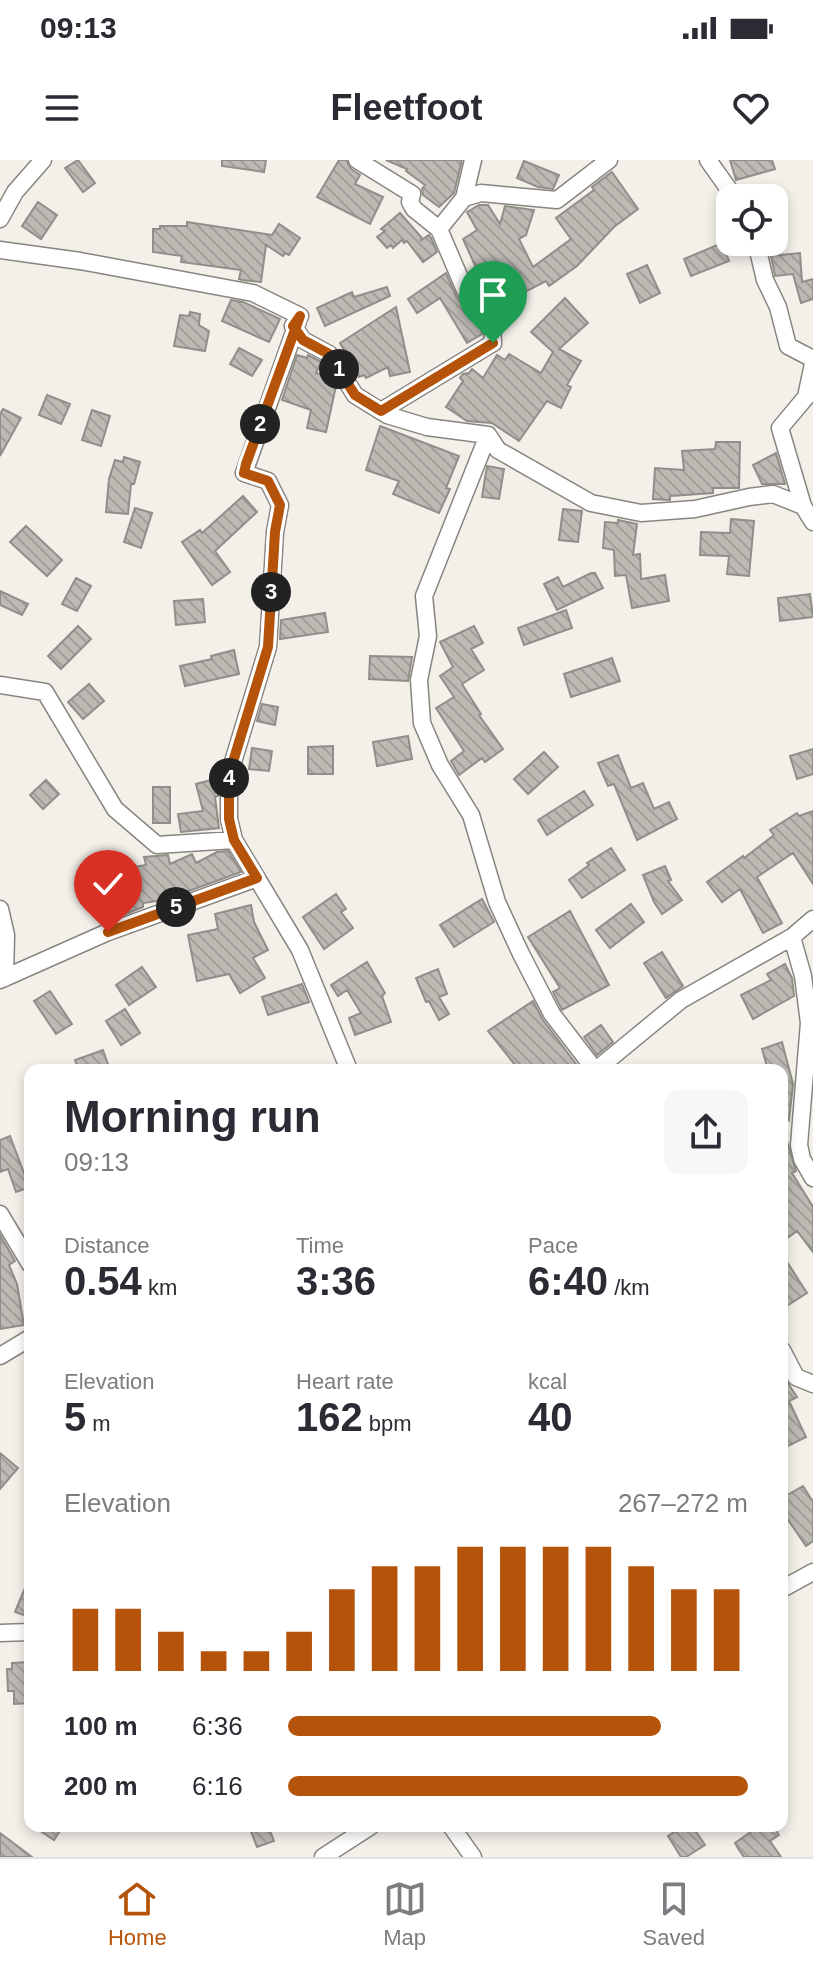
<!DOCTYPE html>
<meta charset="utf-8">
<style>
:root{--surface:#fff;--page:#f7f7f7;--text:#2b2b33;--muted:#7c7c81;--line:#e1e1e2;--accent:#b45309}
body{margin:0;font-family:Helvetica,sans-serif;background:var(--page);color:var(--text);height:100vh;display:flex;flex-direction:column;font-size:30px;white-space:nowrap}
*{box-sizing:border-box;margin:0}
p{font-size:26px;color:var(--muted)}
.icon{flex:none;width:44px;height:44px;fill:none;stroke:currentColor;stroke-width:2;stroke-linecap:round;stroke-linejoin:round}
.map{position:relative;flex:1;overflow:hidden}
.sheet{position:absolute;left:24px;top:904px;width:764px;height:768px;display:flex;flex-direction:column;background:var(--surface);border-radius:16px;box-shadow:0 4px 12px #0003}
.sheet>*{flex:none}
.buttons{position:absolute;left:716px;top:24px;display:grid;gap:16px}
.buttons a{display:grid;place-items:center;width:72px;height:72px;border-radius:16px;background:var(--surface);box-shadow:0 4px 12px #0003;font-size:40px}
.pin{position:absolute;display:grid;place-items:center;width:68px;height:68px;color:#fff;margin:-82px -34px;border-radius:50% 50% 50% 0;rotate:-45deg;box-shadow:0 0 8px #0007}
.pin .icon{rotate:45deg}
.km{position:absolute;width:40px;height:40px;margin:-20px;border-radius:50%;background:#222;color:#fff;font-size:22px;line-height:40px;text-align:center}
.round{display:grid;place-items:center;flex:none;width:84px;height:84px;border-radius:16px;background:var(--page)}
.head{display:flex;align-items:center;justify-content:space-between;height:136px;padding:0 40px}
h1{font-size:44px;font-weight:700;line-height:60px}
.figures{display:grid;grid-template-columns:repeat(3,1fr);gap:12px;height:136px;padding:8px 40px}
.figures div{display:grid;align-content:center}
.figures b{font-size:40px;font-weight:700}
.figures small{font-size:22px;font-weight:400}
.figures p{font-size:22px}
.chart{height:224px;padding:16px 40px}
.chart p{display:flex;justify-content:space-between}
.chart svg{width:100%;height:144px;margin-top:8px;stroke:var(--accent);stroke-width:6}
ul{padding:0 40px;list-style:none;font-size:26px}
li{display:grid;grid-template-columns:128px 96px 1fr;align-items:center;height:60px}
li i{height:20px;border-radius:10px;background:var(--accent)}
.status{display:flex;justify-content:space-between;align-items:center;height:56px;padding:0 40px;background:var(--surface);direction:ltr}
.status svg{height:22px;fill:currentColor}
header{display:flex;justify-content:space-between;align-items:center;height:104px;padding:0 40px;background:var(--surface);font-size:36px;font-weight:700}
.tab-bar{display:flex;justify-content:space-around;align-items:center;height:112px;border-top:2px solid var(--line);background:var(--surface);font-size:22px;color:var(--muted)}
.tab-bar a{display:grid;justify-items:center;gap:4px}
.tab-bar .active{color:var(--accent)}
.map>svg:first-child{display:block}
</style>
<div class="status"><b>09:13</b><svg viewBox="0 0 49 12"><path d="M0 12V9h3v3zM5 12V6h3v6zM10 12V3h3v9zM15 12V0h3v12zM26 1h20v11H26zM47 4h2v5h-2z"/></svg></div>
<header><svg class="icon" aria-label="menu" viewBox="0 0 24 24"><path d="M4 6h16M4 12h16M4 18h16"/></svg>Fleetfoot<svg class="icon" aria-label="heart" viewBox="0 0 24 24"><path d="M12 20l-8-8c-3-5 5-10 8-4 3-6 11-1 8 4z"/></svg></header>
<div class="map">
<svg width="813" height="1697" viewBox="0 0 813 1697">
<defs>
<pattern id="building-back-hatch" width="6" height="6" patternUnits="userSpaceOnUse" patternTransform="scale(2)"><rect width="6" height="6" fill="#bdbab4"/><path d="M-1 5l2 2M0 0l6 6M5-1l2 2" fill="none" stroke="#a29f9a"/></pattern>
</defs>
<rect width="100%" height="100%" fill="#f3efe9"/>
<path fill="url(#building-back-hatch)" stroke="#918e89" stroke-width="2" d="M78,0L95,23L83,32L65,8Z
M222,0H266L264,12L222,6Z
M339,0H346L351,9L360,15L355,24L383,37L370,64L317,37Z
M386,0H462L454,33L439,47L423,35L422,29L425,25L406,11L407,9Z
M730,0H772L775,9L736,20Z
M524,1L559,15L553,29L538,27L517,18Z
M612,12L638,49L614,67L577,106L549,126L546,121L517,136L519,140L501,151L478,112L463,79L477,70L467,52L479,45H488L500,64L505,46L534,50L526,75L519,79L533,107L571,79L556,58L594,30L592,27Z
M38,42L57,55L41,79L22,66Z
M400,53L422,78L420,81L429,75L431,78L437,92L423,102L407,81L404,83L402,80L393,88L391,85L387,88L377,77L385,71L381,69Z
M187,62L272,75L279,64L300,78L289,95L285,93L283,96L266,85L261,122L242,120L239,119L241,110L181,102L182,96L153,92V69H160V66H187Z
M722,83L729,101L691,116L684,99Z
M800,93L802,122L813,119V139L801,143L793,114L775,116L771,96Z
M647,105L660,133L640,143L627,114Z
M446,113L456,136L481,168L482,174L467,183L440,138L417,153L408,139Z
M387,127L390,136L325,166L317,148L352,132L354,137Z
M565,138L588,163L559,189L581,201L567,225L571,227L561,248L547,241L519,281L492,263L467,261L446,247L463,221L460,218L463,214L469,213L472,209L483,218L497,195L505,200L509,194L541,213L553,192L531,172Z
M231,140L243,142L280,159L269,182L222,161Z
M396,147L410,212L390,216L388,207L366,218L364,215L359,217L340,183Z
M190,152L200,154L199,165L209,171L205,191L174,186L180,155L189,156Z
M239,188L262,200L252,216L230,204Z
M297,195L307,198L308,195L321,202L316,213L330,217L336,226L326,272L307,268L311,250L282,240Z
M47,235L70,244L61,264L39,255Z
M3,249L21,258L0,296V254Z
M92,250L110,256L101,286L82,280Z
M380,266L459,296L446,328L450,329L439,353L393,334L399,321L366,310Z
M716,282H740L739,328H713V333L670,336V340L653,339L655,308L684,310L682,291L715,289Z
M776,293L785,324H762L753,305Z
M124,297L140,302L134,324H131L128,354L106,352L109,319L115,300L123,302Z
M487,306L504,309L499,339L482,337Z
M243,336L257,352L215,391L230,412L212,425L182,382L200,370L202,373Z
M135,348L152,353L141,388L124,382Z
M563,349L582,351L578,382L559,380Z
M731,359L754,361L749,416L727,414L729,396L700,395L701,372L730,373Z
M618,360L637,364L633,395L640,394L641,419L665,415L669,441L632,448L626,415L615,416L614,390L603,388L605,362L618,363Z
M26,366L62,400L47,416L10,382Z
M591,413H595L603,428L557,450L544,424L558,417L563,427Z
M76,418L91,426L77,451L62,444Z
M0,431L28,444L22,455L0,445Z
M810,434L813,457L780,461L778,438Z
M203,439L205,462L176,465L174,441Z
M566,450L572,468L524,485L518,468Z
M325,453L328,472L280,479L281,460Z
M78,466L91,479L61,509L48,496Z
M474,466L483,483L471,489L484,510L462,524L481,554L479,555L503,589L485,602L482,598L459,615L451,601L464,591L436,548L454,537L440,516L453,507L440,482Z
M234,490L239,514L185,526L180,506L212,499L211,496Z
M370,496L412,497L408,521L369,519Z
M612,498L620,521L571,537L564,514Z
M89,524L104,541L83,559L68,542Z
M262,544L278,547L275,565L257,561Z
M408,576L412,599L377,606L373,582Z
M333,586V614H308V587Z
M252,588L272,591L269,611L249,609Z
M813,589V614L797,619L790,596Z
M544,592L558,607L528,634L514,619Z
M618,595L631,628L643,623L654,649L669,642L677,659L637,680L614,624L608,626L598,603Z
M218,618V636L215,637L219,668L181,672L178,654L203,651L196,624Z
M46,620L59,634L43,649L30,635Z
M153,627H170V663H153Z
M584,631L593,645L547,675L538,660Z
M813,651V724L793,693L757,717L782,763L763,773L740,729L722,742L707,722L743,696L744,698L774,675L770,670L797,653L799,656Z
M611,688L625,710L582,738L569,720L589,705L587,703Z
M228,691L241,712L164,740L143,743V747L123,755L116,710L146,705L144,697L168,695L170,704L192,694L196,703L217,692Z
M665,706L671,720L668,721L682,740L662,754L654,742L643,715Z
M336,734L346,749L341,752L353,768L324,789L303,757Z
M482,739L494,762L454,787L440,765Z
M631,744L644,762L610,788L596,770Z
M251,745L254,762L268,790L253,798L265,818L240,833L229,814L197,821L188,775L218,769L215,754Z
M570,751L609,825L562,850L553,832L560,828L528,777Z
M662,792L683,826L666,838L644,803Z
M367,802L385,833L382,836L391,862L355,875L349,858L361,853L347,830L338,836L331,825Z
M785,804L792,818L794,836L753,859L741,835L771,820L767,814Z
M142,807L156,827L129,845L116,825Z
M438,809L447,834L439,837L449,854L439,860L429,841L426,842L416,818Z
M302,824L309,842L268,855L262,837Z
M50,831L72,864L56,874L34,841Z
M533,841L543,860L576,904L568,910H519L488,871Z
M125,849L140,873L121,885L106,861Z
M601,865L613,882L597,895L584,877Z
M782,882L793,924L789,960L782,950V910H768L762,889Z
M103,890L110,910H79L75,900Z
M785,974L796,1011L792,1013L813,1047V1092L797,1071L782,1082V975Z
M10,976L24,1013L30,1011V1027L16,1032L8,1009L0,1012V980Z
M0,1075L15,1101L9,1105L17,1124L24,1165L0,1169Z
M782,1094L807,1133L782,1149Z
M782,1214L797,1237L789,1241L806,1277L782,1289Z
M0,1293L18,1308L0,1329Z
M803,1326L813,1342V1381L806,1386L782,1351V1338Z
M30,1416V1457L15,1452Z
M30,1502V1543L14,1544V1531H8L7,1509H12V1503Z
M33,1666H63L54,1680Z
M249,1666H268L274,1681L257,1687Z
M683,1666H692L705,1685L686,1697H681L668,1676Z
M759,1666H773L779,1675L770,1681L781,1697H744L739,1690L735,1683Z
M0,1673L32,1697H0Z"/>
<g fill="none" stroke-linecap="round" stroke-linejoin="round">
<defs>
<path id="minor" d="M357,0L412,34L410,42L414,49L439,69L465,130L492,164L493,183L381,251
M708,0L735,38
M464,38L481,33L557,40L609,0
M0,59L15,32L43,0
M439,69L464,38L473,0
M756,82L765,120L778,147L788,186L813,199
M0,90L80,101L253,133L300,156L293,166L303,180L329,194L355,235L387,255L427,267L488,275L498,290L591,343L641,353L695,349L749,337L773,334L803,346
M298,161L244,313L268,321L280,345L275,372L268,487L229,615V659L234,680L300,790L349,910
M813,204L806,237L780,268L803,346L813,362
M488,275L424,436L428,476L419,520L422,563L440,605L471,655L497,742L521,794L552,854L595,910
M0,525L45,532L115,649L157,685L234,680
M0,749L6,775L5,818
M792,777L803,816L809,863L799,985L802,999L813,1018
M0,820L108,772L257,718
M596,910L681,840L792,777L813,759
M0,1054L30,1104
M782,1190L796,1217L813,1224
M0,1196L30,1178
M782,1429L813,1412
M0,1473L30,1472
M451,1666L473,1697
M323,1697L371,1666"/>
</defs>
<use href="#minor" stroke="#888580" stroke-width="19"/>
<use href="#minor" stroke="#fff" stroke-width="16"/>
</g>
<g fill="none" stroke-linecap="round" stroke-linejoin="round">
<defs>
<path id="route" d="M108,772L257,718L234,680L229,659V615L268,487L275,372L280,345L268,321L244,313L246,304L300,156L293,166L303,180L329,194L355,235L381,251L493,183"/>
</defs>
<use href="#route" stroke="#fff" stroke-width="16"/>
<use href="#route" stroke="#b45309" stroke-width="10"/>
</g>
</svg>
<div class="buttons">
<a><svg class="icon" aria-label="locate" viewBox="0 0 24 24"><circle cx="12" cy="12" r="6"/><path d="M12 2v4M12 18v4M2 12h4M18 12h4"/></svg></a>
</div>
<div class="pin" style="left:493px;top:183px;background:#1e9e55"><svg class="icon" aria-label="arrive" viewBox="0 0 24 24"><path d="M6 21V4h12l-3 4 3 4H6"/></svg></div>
<div class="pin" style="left:108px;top:772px;background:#d93025"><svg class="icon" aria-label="check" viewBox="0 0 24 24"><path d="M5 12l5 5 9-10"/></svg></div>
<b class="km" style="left:339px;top:209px">1</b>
<b class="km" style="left:260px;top:264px">2</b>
<b class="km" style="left:271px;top:432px">3</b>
<b class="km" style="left:229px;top:618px">4</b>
<b class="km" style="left:176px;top:747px">5</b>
<section class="sheet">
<div class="head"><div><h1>Morning run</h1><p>09:13</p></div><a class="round"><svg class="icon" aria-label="share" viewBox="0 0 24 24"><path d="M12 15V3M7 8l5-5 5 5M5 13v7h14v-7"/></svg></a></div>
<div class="figures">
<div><p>Distance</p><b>0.54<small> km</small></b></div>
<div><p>Time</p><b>3:36</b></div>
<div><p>Pace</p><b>6:40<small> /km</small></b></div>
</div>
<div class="figures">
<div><p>Elevation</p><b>5<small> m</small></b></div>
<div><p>Heart rate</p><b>162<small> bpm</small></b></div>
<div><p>kcal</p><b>40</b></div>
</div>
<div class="chart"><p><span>Elevation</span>267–272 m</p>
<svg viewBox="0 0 160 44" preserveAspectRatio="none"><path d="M5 44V25M15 44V25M25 44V32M35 44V38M45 44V38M55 44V32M65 44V19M75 44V12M85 44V12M95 44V6M105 44V6M115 44V6M125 44V6M135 44V12M145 44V19M155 44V19"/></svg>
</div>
<ul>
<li><b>100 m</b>6:36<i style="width:81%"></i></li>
<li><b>200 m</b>6:16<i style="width:100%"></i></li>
</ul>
</section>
</div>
<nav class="tab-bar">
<a class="active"><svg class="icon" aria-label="home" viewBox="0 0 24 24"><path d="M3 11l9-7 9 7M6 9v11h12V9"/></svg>Home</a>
<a><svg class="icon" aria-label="map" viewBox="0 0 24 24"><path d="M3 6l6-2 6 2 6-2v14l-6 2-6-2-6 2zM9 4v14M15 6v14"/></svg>Map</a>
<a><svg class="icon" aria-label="saved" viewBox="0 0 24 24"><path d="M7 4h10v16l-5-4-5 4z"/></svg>Saved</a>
</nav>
